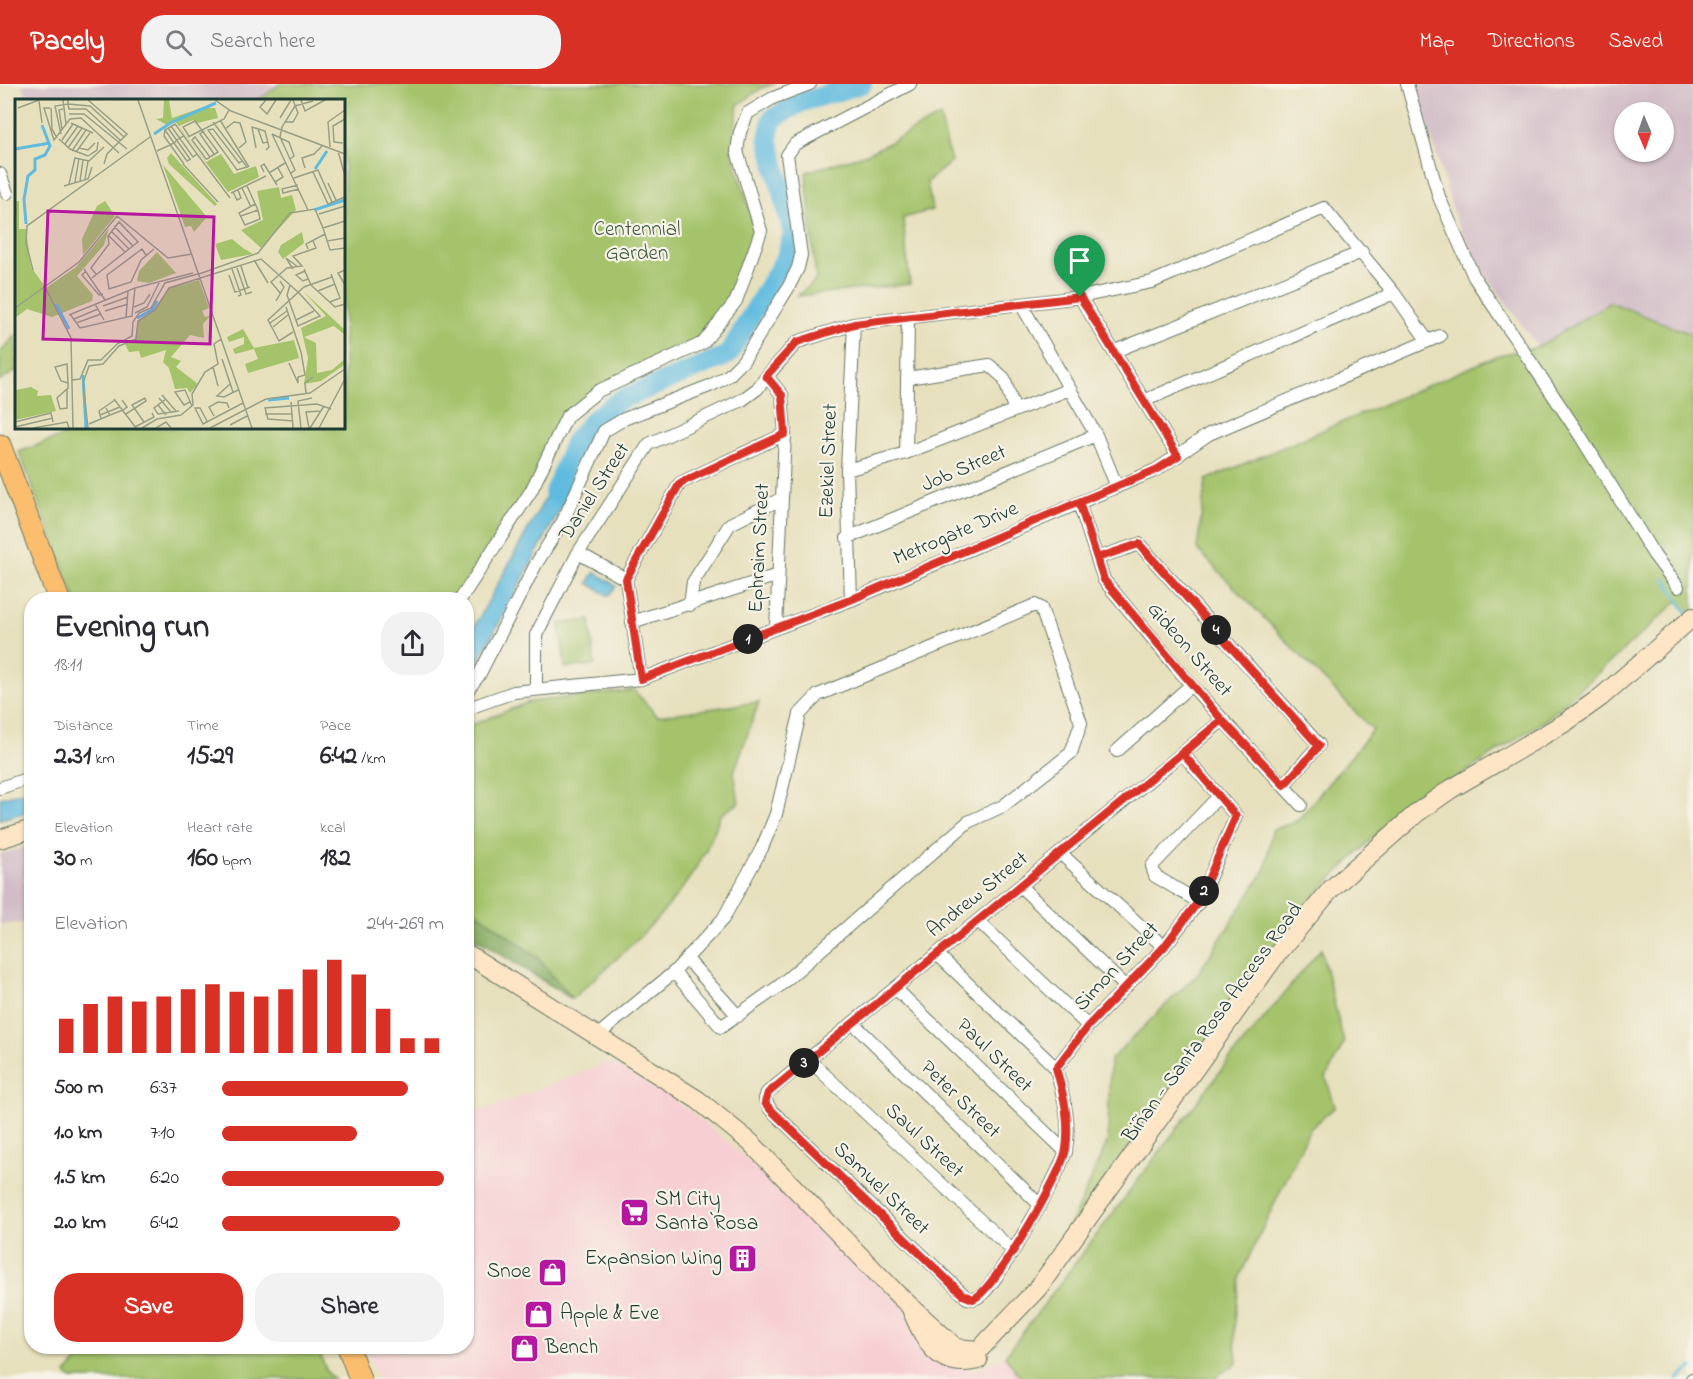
<!DOCTYPE html>
<meta charset="utf-8">
<style>
:root{--surface:#fff;--page:#f2f2f3;--text:#2b2b33;--muted:#7c7c81;--accent:#d93025}
body{margin:0;font-family:"Indie Flower",sans-serif;background:var(--page);color:var(--text);height:100vh;display:flex;flex-direction:column;font-size:22px;white-space:nowrap}
*{box-sizing:border-box;margin:0}
p{font-size:20px;color:var(--muted)}
.icon{flex:none;width:33px;height:33px;fill:none;stroke:currentColor;stroke-width:2;stroke-linecap:round;stroke-linejoin:round}
.map{position:relative;flex:1;overflow:hidden}
.panel{position:absolute;left:24px;top:508px;width:450px;height:762px;display:flex;flex-direction:column;background:var(--surface);border-radius:24px;box-shadow:0 2px 4px #0004}
.panel>*{flex:none}
.needle{width:39px;rotate:178deg}
.tools{position:absolute;left:1614px;top:18px;display:grid;gap:12px}
.tools a{display:grid;place-items:center;width:60px;height:60px;border-radius:50%;background:var(--surface);box-shadow:0 2px 4px #0004;font-size:30px}
.pin{position:absolute;display:grid;place-items:center;width:51px;height:51px;color:#fff;margin:-62px -26px;border-radius:50% 50% 50% 0;rotate:-45deg;box-shadow:0 0 6px #0007}
.pin .icon{rotate:45deg}
.km{position:absolute;width:30px;height:30px;margin:-15px;border-radius:50%;background:#222;color:#fff;font-size:16px;line-height:30px;text-align:center}
.round{display:grid;place-items:center;flex:none;width:63px;height:63px;border-radius:24px;background:var(--page)}
.head{display:flex;align-items:center;justify-content:space-between;height:102px;padding:0 30px}
h1{font-size:33px;font-weight:700;line-height:45px}
.figures{display:grid;grid-template-columns:repeat(3,1fr);gap:9px;height:102px;padding:6px 30px}
.figures div{display:grid;align-content:center}
.figures b{font-size:26px;font-weight:700}
.figures small{font-size:16px;font-weight:400}
.figures p{font-size:16px}
.chart{height:168px;padding:12px 30px}
.chart p{display:flex;justify-content:space-between}
.chart svg{width:100%;height:108px;margin-top:6px;stroke:var(--accent);stroke-width:6}
.button{display:flex;gap:12px;margin-top:auto;padding:12px 30px}
.button a{flex:1;height:69px;border-radius:24px;background:var(--accent);color:#fff;font-size:24px;font-weight:700;line-height:69px;text-align:center}
.button a+a{background:var(--page);color:var(--text)}
ul{padding:0 30px;list-style:none;font-size:20px}
li{display:grid;grid-template-columns:96px 72px 1fr;align-items:center;height:45px}
li i{height:15px;border-radius:8px;background:var(--accent)}
header{display:flex;align-items:center;gap:36px;box-sizing:border-box;height:84px;padding:0 30px;background:var(--accent);color:#fff}
header strong{font-size:28px}
nav{display:flex;gap:33px;margin-inline-start:auto;font-size:21px}
.search{width:420px;height:54px;background:var(--page);display:flex;align-items:center;gap:15px;box-sizing:border-box;padding:0 21px;border-radius:24px;color:var(--muted);font-size:22px}
.map>svg:first-child{display:block}
</style>
<header>
<strong>Pacely</strong>
<div class="search"><svg class="icon" aria-label="search" viewBox="0 0 24 24"><circle cx="10" cy="10" r="6"/><path d="M15 15l6 6"/></svg>Search here</div>
<nav><a>Map</a><a>Directions</a><a>Saved</a></nav>
</header>
<div class="map">
<svg width="1693" height="1295" viewBox="0 0 1693 1295">
<rect width="100%" height="100%" fill="#f7f3e8"/>
<filter id="ink" filterUnits="userSpaceOnUse"><feTurbulence type="fractalNoise" baseFrequency=".0167" numOctaves="2"/><feDisplacementMap in="SourceGraphic" scale="12" xChannelSelector="R" yChannelSelector="G"/><feConvolveMatrix kernelMatrix="1 2 1 2 8 2 1 2 1" color-interpolation-filters="sRGB"/></filter>
<filter id="wash" filterUnits="userSpaceOnUse"><feTurbulence type="fractalNoise" baseFrequency=".008" numOctaves="4" result="noise"/><feDisplacementMap in="SourceGraphic" scale="24" xChannelSelector="R" yChannelSelector="G"/><feGaussianBlur stdDeviation="1.35" result="paint"/><feColorMatrix in="noise" values="0 0 0 0 0 0 0 0 0 0 0 0 0 0 0 0 0 1.4 0 .05"/><feComposite in="paint" operator="in"/></filter>
<g filter="url(#wash)">
<rect width="100%" height="100%" fill="#e7e0bd"/>
<path fill="#f7cfd3" d="M31,790V822L23,792Z
M609,978L669,1011L724,1055L973,1287L1005,1272L1022,1295H378L366,1263H466L467,1033Z"/>
<path fill="#d2bdc7" fill-rule="evenodd" d="M21,0H280L259,16H30Z
M1416,0H1693V251L1610,218L1538,263L1483,187L1456,137ZM1624,28H1664V68H1624Z
M31,762V790L23,793L31,822V838L0,841V770Z"/>
<path fill="#a4c36b" stroke="#628050" stroke-width="1.5" d="M280,0H775L762,4L738,21L732,68L756,146L733,216L695,257L667,266L596,305L565,331L534,410L458,516H76L19,368L84,344H344V16H259Z
M940,32L951,78L927,98L932,126L903,134L910,200L797,212L816,196L806,88L867,70Z
M1610,218L1693,251V536L1678,517L1548,634L1388,739L1303,823L1066,1151L1108,1056L1110,976L1199,888L1265,786L1272,746L1297,737L1373,646L1197,465L1206,396L1499,271L1538,263Z
M16,251V287L0,297V269Z
M590,536L595,581L565,584L560,540Z
M634,606L657,632L759,618L734,688L739,719L720,731C696,810 631,861 572,915L537,873L467,821L466,643L529,618Z
M1321,865L1344,959L1326,994L1335,1023L1310,1045L1240,1192L1234,1245L1237,1279L1213,1295H1022L1005,1272L1225,981Z
M91,1263H317L327,1288L334,1295H72L66,1290Z"/>
<path fill="#83a95f" stroke="#51734a" stroke-width="1.5" d="M467,821L537,873L572,915L467,849Z"/>
<path fill="#61bbdf" stroke="#407c8a" stroke-width="1.5" d="M562,384L576,396L467,598V556Z
M595,488L616,502L609,512L588,499Z
M31,706V727L0,735V714Z"/>
<g fill="none" stroke-linecap="round" stroke-linejoin="round">
<path stroke="#61bbdf" stroke-width="3" d="M1665,495L1688,530
M1678,1295L1693,1283"/>
<path stroke="#61bbdf" stroke-width="20" d="M554,409L575,357L595,334L620,316L728,271L786,173L793,150L768,54L772,35L802,18L862,0"/>
</g>
</g>
<g filter="url(#ink)">
<g fill="none" stroke-linecap="round" stroke-linejoin="round">
<defs>
<path id="minor" d="M1407,0L1439,113L1474,193L1581,353L1654,471L1678,503
M0,90L7,109
M1080,213L1178,372
M1021,220L1096,351L1117,403
M1115,267L1362,168
M908,294L989,281L1004,294L1014,325
M1146,316L1394,209
M906,369L908,234
M847,386L906,369L1070,305
M1079,419L1104,496L1191,601L1301,721
M847,454L1096,351
M578,469L626,495L641,595
M1097,474L1139,460L1319,661L1284,701
M626,495L680,399L785,350
M460,516L531,407L567,332L598,307L703,259L736,217L761,147L737,67L740,48L748,29L773,14L810,0
M851,516L847,386L854,240
M690,521L693,498L730,440L781,415
M632,538L778,491
M776,544L785,350L782,311L767,292L797,258L854,240L1080,213L1152,198L1324,124L1394,209L1427,256
M536,606V551L578,469L649,360L742,316L757,305L767,292
M466,608L479,591L536,480L563,437L604,347L624,335L712,301L729,291L743,277L788,204L798,184L801,171L787,71L795,60L910,0
M466,625L514,608L641,595L851,516L1156,386L1209,350L1440,252
M1117,667L1191,601
M1183,670L1236,732L1199,818L1164,863L1088,942L1056,984C1063,1012 1071,1036 1066,1065C1063,1086 996,1201 980,1212C976,1215 973,1215 967,1214L770,1025L765,1015L767,1009L1223,636
M0,704L32,693
M1060,769L1164,863
M1020,802L1126,903
M1199,818L1155,792L1152,782L1219,712
M978,837L1088,942
M937,870L1056,984
M687,875L738,932
M895,904L1066,1068
M853,939L1040,1121
M598,951L674,888L723,835L762,764L776,730L800,630L818,611L1035,521L1041,524L1081,639L1071,669L1003,722L968,738L778,903L721,943L674,888
M808,975L1013,1167
M1692,1295H1693"/>
<path id="secondary" d="M0,755L32,745
M466,869L698,1016L750,1058L898,1211L956,1264L979,1266L1038,1204L1274,874L1331,805L1418,728L1451,705L1566,638L1601,613L1693,533
M911,1225C925,1257 937,1286 978,1276"/>
<path id="trunk" d="M0,361L59,516
M348,1263L360,1295"/>
</defs>
<use href="#minor" stroke="#657664" stroke-width="14"/>
<use href="#secondary" stroke="#657664" stroke-width="20"/>
<use href="#trunk" stroke="#657664" stroke-width="23"/>
<use href="#minor" stroke="#fff" stroke-width="12"/>
<use href="#secondary" stroke="#fde5c5" stroke-width="18"/>
<use href="#trunk" stroke="#fbbd6e" stroke-width="21"/>
</g>
</g>
<g fill="none" stroke-linecap="round" stroke-linejoin="round" filter="url(#ink)">
<defs>
<path id="route" d="M1080,213L854,240L797,258L766,292L782,311L785,350L680,399L626,495L641,595L850,516L1079,418L1104,496L1222,636L1183,670L1236,732L1198,818L1164,863L1088,942L1056,984C1064,1012 1070,1036 1066,1065C1063,1088 993,1209 973,1215L963,1211L770,1025L765,1019L768,1009L1222,636L1284,701L1319,662L1139,460L1097,474L1079,418L1156,386L1178,372L1080,213"/>
</defs>
<use href="#route" stroke="#fff" stroke-width="12"/>
<use href="#route" stroke="#d93025" stroke-width="8"/>
</g>
<defs>
<symbol id="supermarket-square" viewBox="-11 -11 22 22"><rect x="-9" y="-9" width="18" height="18" rx="4" fill="#b5179e" stroke="#f7f3e8"/><path d="M-6-5.5h2.5l.6 2H6L4.5 2H-2.5L-4.4-4H-6ZM-1.5 3.2a1.3 1.3 0 1 0 .1 0ZM3 3.2a1.3 1.3 0 1 0 .1 0Z" fill="#fff"/></symbol>
<symbol id="building-square" viewBox="-11 -11 22 22"><rect x="-9" y="-9" width="18" height="18" rx="4" fill="#b5179e" stroke="#f7f3e8"/><path d="M-4-6H4V6H1V3H-1V6H-4ZM-2.5-4.3h1.7v1.8h-1.7ZM.8-4.3h1.7v1.8H.8ZM-2.5-1h1.7V.8h-1.7ZM.8-1h1.7V.8H.8Z" fill="#fff"/></symbol>
<symbol id="shop-square" viewBox="-11 -11 22 22"><rect x="-9" y="-9" width="18" height="18" rx="4" fill="#b5179e" stroke="#f7f3e8"/><path d="M-5-2.5h2.3a2.7 3.5 0 0 1 5.4 0H5L5.5 6h-11ZM-1.5-2.5h3a1.5 2.3 0 0 0-3 0Z" fill="#fff"/></symbol>
</defs>
<g fill-rule="evenodd">
<use href="#supermarket-square" x="618" y="1112" width="33" height="33"/>
<use href="#building-square" x="726" y="1158" width="33" height="33"/>
<use href="#shop-square" x="536" y="1172" width="33" height="33"/>
<use href="#shop-square" x="522" y="1214" width="33" height="33"/>
<use href="#shop-square" x="508" y="1248" width="33" height="33"/>
</g>
<g text-anchor="middle" dominant-baseline="central" stroke-width="4.5" stroke-linejoin="round" paint-order="stroke">
<g font-size="21" fill="#405e42" stroke="#f7f3e8">
<text x="637" y="146">Centennial<tspan x="637" dy="24">Garden</tspan></text>
</g>
<g font-size="21" fill="#1f3d34" stroke="#f7f3e8">
<text transform="translate(829 377) rotate(-88)">Ezekiel Street</text>
<text transform="translate(964 385) rotate(-23)">Job Street</text>
<text transform="translate(595 408) rotate(-57)">Daniel Street</text>
<text transform="translate(956 450) rotate(-23)">Metrogate Drive</text>
<text transform="translate(760 464) rotate(-87)">Ephraim Street</text>
<text transform="translate(1189 566) rotate(49)">Gideon Street</text>
<text transform="translate(978 811) rotate(-39)">Andrew Street</text>
<text transform="translate(1117 883) rotate(-47)">Simon Street</text>
<text transform="translate(1213 939) rotate(-54)">Biñan - Santa Rosa Access Road</text>
<text transform="translate(994 972) rotate(44)">Paul Street</text>
<text transform="translate(960 1016) rotate(44)">Peter Street</text>
<text transform="translate(924 1057) rotate(43)">Saul Street</text>
<text transform="translate(881 1105) rotate(44)">Samuel Street</text>
</g>
<g font-size="21" fill="#1f3d34" stroke="#f7f3e8" text-anchor="start">
<text x="655" y="1116">SM City<tspan x="655" dy="24">Santa Rosa</tspan></text>
<text x="722" y="1175" text-anchor="end">Expansion Wing</text>
<text x="531" y="1188" text-anchor="end">Snoe</text>
<text x="560" y="1230">Apple &amp; Eve</text>
<text x="545" y="1264">Bench</text>
</g>
</g>
<g transform="translate(15 15)">
<rect width="330" height="330" fill="#e7e0bd"/>
<path d="M149,1H154L157,19L186,9H200L203,19L182,24L178,21L164,27L191,63L206,55L219,75L241,67L244,78L213,93L160,22L152,26L141,20L148,19ZM156,54L202,105L200,107L154,65L152,59ZM148,66L192,118L179,133L176,127L170,128ZM264,88L266,99L277,96L281,111L246,149L226,131L248,121L242,92ZM0,102H4V130H11L16,168L31,189L61,168L94,129L89,146L62,177L78,196L77,202L37,218L12,210L0,219ZM90,102L100,117L68,156L67,140L82,107ZM287,133L289,144L268,160L263,153L266,146ZM217,140L228,149L238,155L206,161L200,145ZM142,153L161,174L134,184L122,182L124,172ZM184,181L194,209L187,212L190,218L196,216L188,225L189,239L175,236L156,258L166,262L161,268L183,285L175,294L172,289L160,290L154,269L148,263L151,251L126,259L124,252L114,253L110,245L120,242L123,222L137,213L154,189ZM288,192L330,231V236L319,227L289,238L301,244L302,274L317,271L330,260L329,266L306,282L289,285L293,259L286,229L311,217ZM228,230L239,249L279,241L284,259L233,274L230,265L243,260L239,250L220,255L218,250L229,245V238L214,243L212,238ZM0,283L1,291L16,288L23,292L22,297L36,296L41,312L0,321Z" fill="#a4c36b"/>
<path fill="none" stroke="#61bbdf" stroke-width="3" d="M139,35L157,23L201,4M0,50L35,44M300,70L312,52M299,111L330,101M11,125L9,100L13,77L20,71V60L30,56L35,47L27,26M41,205L54,230M122,219L137,211L142,202M68,276L71,329M253,301L274,299"/>
<path fill="none" stroke="#979f86" stroke-width="1.5" d="M48,1L51,25M53,1V5L75,7L109,38M73,1L112,35L92,55L89,65M123,1L237,329M200,1L216,12L330,55M251,1L245,8L252,15L261,1M286,1L290,12L310,1M24,2L27,24M3,9L24,1M35,9H29L39,41L55,20L66,19L104,54M36,9L37,30L42,39M54,15H69L112,50M265,19L276,1M205,21L234,68M198,23L232,68L222,71L193,31L198,30L224,64L227,62M271,23H278L283,14L278,1M56,24L78,34M156,27L178,58L182,55L169,37M153,29L175,60M47,30L44,11L48,10M210,30L219,23L225,24L231,43L224,49M243,30L248,44L253,43M150,31L149,37L169,65M189,32L185,35L199,55M46,35L40,7L53,5L54,10H71L105,41M257,35L293,111M257,35L274,43L279,57L275,60M174,37L168,28L180,22L203,53L192,60H191L177,41L180,38L195,58M173,38L209,20L214,11M44,40L55,50L73,57M47,41L58,25M328,44L319,43L318,27L330,20M50,45L63,27M315,48L313,23L330,11M53,49L67,29M64,49L73,51L80,44M241,49L237,28L250,32L254,48L251,51M57,52L71,31M142,52L155,46L159,44L162,41L165,39L169,37L160,25L150,31L159,44L172,62L176,60M323,52L330,77M61,53L75,34M182,55L215,99M73,57L82,51L83,43M168,65L203,103M290,69L287,59L299,55L308,46M249,73L246,67L249,65L262,86M298,73L313,105L330,98M254,74L270,64M276,74L280,71L265,38L267,28L280,7L298,2M279,79L303,71L317,103M70,80L73,62M65,82L68,61M60,83L64,59M260,83L268,78L263,69M313,84L321,101M54,85L60,59L74,62L89,48M283,86L267,90L268,94L284,90M49,87L73,80L77,68M232,87L243,111L245,120L230,126L224,114L240,105M227,89L236,108M218,93L222,101L226,99L223,91M216,94L251,77M304,115L330,107M226,117L243,111M99,127L118,147M308,129L315,151L330,149M96,132L114,150M94,137L110,153M312,142L330,139M293,150L291,145L310,135M131,156L127,150L92,176L94,190L116,183L126,161L139,150M239,161L253,184M226,167L233,189M222,169L231,195L237,193M69,170L90,201M217,170L226,196L223,197M278,170L271,159L283,168M289,170L296,186L320,208L330,205M18,171L11,144L12,127L135,38M330,171L323,174L330,186M71,172L67,176L84,196L88,195M290,172L281,176L288,182L293,180M184,175L243,154L275,114L300,110L308,129L330,122M214,176L220,193L235,188M77,179L123,143L104,123L93,137L94,145L76,169L81,175M31,190L56,239L58,329M303,192L320,185M266,195L256,183L272,169L287,167L278,157L301,149L298,142M261,202L269,188L265,182M315,203L325,199L316,175M80,205L89,221M88,207L113,198M119,208L129,204L135,195M271,208L286,253L290,276L283,278V284L274,264M0,209L64,163L102,117L153,159L177,155M90,212L113,205M120,214L132,208L144,184M55,215L65,229L117,217L120,189M54,216L120,189L178,174M111,219L113,192M59,220L83,210M281,221L299,212M61,224L86,215M255,224L272,212M258,228L273,216M278,233L264,242L253,221L289,188L317,178M207,260L218,293M198,268L203,287M57,281L65,280L73,261H86L102,245L117,237L118,223L124,214L136,209L150,184L183,175M215,285L202,297L209,298L223,291M52,290V309L45,310L42,299ZM53,290V284L52,265L40,268L46,282L53,284M291,295L290,284L298,278M147,296L161,312M144,299L156,313M99,300L121,329M151,300L143,306L151,316M175,303L169,306L160,293L170,291L177,307M276,303L278,329M143,306L139,309L143,315L164,312M91,309L95,316L108,311L112,308L107,301M111,315L131,302L130,299M250,315H277M85,316L105,308M199,317L194,308L203,303L212,304L214,309M86,320L84,312L100,301M192,322L185,309H180L188,325L228,304M278,322L253,320L250,309L302,305L316,310M0,323L36,314L38,323M129,323L117,306L130,299M74,325L95,316M215,326L232,317M0,328L38,319M120,328L139,318L137,314M18,329L52,323L54,329M73,329L68,284L74,267L88,265L104,247L121,240L123,222L140,211L154,189L246,160L284,194L305,217L283,227L272,196L275,186M127,329L142,320L166,316L178,306L177,295L190,273L203,265L199,245L206,240M141,329L151,323L156,329M195,329L251,300L295,294L330,270M286,329L283,302L297,299M294,329L291,313L306,312M295,329L309,307M304,329L330,280"/>
<path fill="#b5179e" fill-opacity="0.15" stroke="#b5179e" stroke-width="3" d="M33,112L199,118L195,245L28,240Z"/>
<rect width="330" height="330" fill="none" stroke="#1f3d34" stroke-width="3"/>
</g>
</svg>
<div class="tools">
<a><svg class="needle" viewBox="-14 -14 28 28"><path d="M0-13l5 13h-10z" fill="#e53935"/><path d="M0 13l5-13h-10z" fill="#7c7c81"/></svg></a>
</div>
<div class="pin" style="left:1080px;top:213px;background:#1e9e55"><svg class="icon" aria-label="arrive" viewBox="0 0 24 24"><path d="M6 21V4h12l-3 4 3 4H6"/></svg></div>
<b class="km" style="left:748px;top:555px">1</b>
<b class="km" style="left:1204px;top:807px">2</b>
<b class="km" style="left:804px;top:979px">3</b>
<b class="km" style="left:1216px;top:546px">4</b>
<section class="panel">
<div class="head"><div><h1>Evening run</h1><p>18:11</p></div><a class="round"><svg class="icon" aria-label="share" viewBox="0 0 24 24"><path d="M12 15V3M7 8l5-5 5 5M5 13v7h14v-7"/></svg></a></div>
<div class="figures">
<div><p>Distance</p><b>2.31<small> km</small></b></div>
<div><p>Time</p><b>15:29</b></div>
<div><p>Pace</p><b>6:42<small> /km</small></b></div>
</div>
<div class="figures">
<div><p>Elevation</p><b>30<small> m</small></b></div>
<div><p>Heart rate</p><b>160<small> bpm</small></b></div>
<div><p>kcal</p><b>182</b></div>
</div>
<div class="chart"><p><span>Elevation</span>244–269 m</p>
<svg viewBox="0 0 160 44" preserveAspectRatio="none"><path d="M5 44V30M15 44V24M25 44V21M35 44V23M45 44V21M55 44V18M65 44V16M75 44V19M85 44V21M95 44V18M105 44V10M115 44V6M125 44V12M135 44V26M145 44V38M155 44V38"/></svg>
</div>
<ul>
<li><b>500 m</b>6:37<i style="width:84%"></i></li>
<li><b>1.0 km</b>7:10<i style="width:61%"></i></li>
<li><b>1.5 km</b>6:20<i style="width:100%"></i></li>
<li><b>2.0 km</b>6:42<i style="width:80%"></i></li>
</ul>
<div class="button"><a>Save</a><a>Share</a></div>
</section>
</div>
